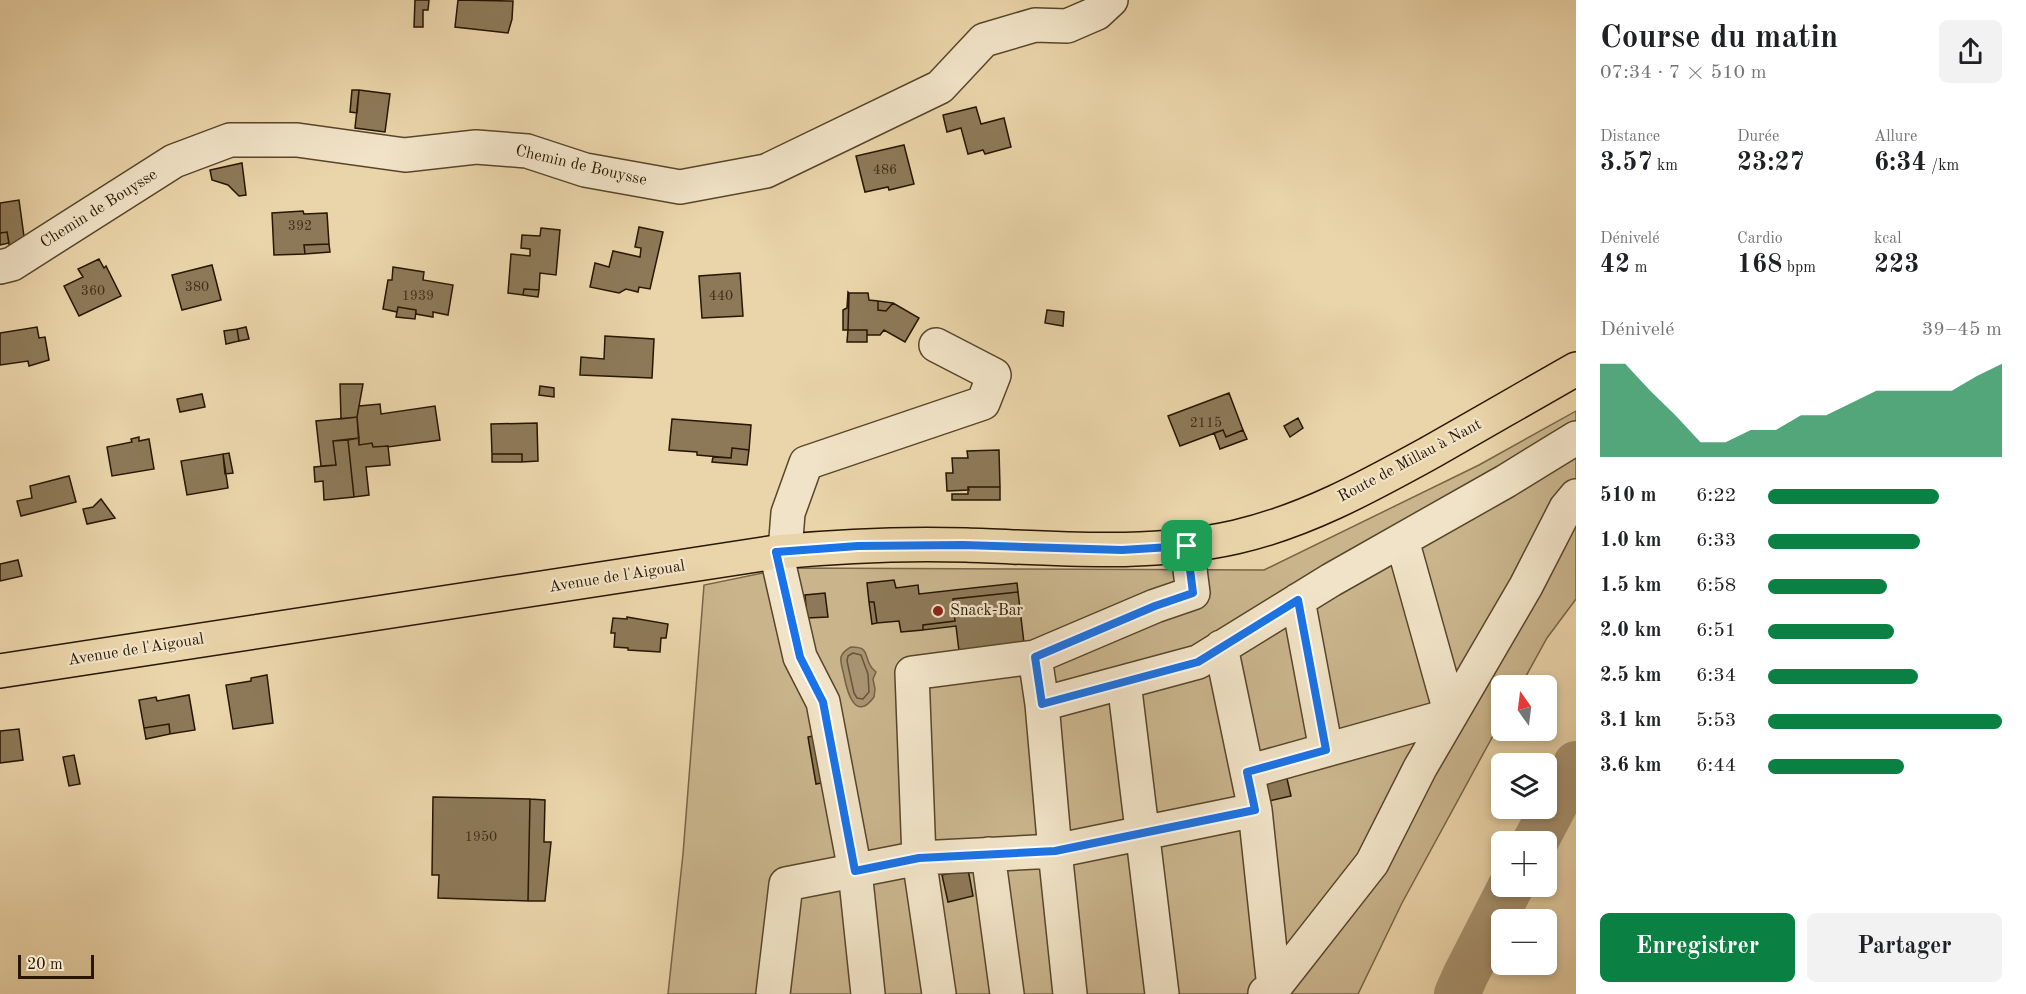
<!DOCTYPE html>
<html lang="fr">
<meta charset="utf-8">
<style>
:root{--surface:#fff;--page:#f2f2f2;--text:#202124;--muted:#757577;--accent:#0b8043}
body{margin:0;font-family:"Old Standard TT",serif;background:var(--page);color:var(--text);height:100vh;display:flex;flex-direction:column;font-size:22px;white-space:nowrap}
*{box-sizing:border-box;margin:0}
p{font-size:20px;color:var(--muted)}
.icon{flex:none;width:33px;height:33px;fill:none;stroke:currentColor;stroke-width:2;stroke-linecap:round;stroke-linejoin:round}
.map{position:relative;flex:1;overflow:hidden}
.drawer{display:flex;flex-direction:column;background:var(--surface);width:450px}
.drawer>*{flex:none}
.needle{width:39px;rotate:346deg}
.buttons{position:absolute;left:1491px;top:675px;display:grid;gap:12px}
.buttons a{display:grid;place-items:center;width:66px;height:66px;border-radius:9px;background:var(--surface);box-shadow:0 3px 9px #0003;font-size:30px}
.scale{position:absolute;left:18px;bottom:15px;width:76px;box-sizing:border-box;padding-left:6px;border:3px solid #281600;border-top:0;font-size:16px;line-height:21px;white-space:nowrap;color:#281600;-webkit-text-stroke:4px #f1e3c7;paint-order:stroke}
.pin{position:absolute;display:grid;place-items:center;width:51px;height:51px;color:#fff;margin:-26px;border-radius:12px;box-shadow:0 3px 9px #0006}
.round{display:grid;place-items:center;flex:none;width:63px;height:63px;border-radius:9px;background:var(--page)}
.overview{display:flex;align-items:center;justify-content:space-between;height:102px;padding:0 24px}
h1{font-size:33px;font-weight:800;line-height:45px}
.figures{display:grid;grid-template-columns:repeat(3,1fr);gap:9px;height:102px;padding:6px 24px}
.figures div{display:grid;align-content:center}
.figures b{font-size:26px;font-weight:800}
.figures small{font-size:16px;font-weight:400}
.figures p{font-size:16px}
.chart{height:168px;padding:12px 24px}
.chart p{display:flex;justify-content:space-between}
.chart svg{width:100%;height:108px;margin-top:6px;fill:var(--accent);opacity:.7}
.button{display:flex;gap:12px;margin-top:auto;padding:12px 24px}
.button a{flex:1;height:69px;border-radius:9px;background:var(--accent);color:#fff;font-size:24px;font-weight:800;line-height:69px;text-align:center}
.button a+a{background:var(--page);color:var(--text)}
ul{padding:0 24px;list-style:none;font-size:20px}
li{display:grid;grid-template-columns:96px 72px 1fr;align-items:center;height:45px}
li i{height:15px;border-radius:8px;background:var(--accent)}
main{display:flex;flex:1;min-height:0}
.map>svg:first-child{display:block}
</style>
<main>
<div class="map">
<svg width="1576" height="994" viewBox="0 0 1576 994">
<rect width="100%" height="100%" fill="#ead4a9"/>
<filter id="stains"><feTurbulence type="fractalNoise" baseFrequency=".00333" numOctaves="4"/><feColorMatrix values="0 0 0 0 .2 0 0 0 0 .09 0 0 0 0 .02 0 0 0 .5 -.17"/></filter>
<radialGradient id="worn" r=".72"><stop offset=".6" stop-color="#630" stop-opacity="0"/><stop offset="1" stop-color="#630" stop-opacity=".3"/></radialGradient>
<path fill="#c9b48c" stroke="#786546" stroke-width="1.5" d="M1576,411V599L1547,638L1521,685L1502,686L1501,721L1402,903L1358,994H668L683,854L704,585L788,568L1264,570L1479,465Z"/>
<path fill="#a89370" stroke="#756143" stroke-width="1.5" d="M851,647C869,647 864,654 870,665C871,668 874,670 876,672L873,679L875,689L874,697C855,723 847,691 844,676C843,670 840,663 841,657C843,652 847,649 851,647Z"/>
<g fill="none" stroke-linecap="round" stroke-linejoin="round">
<path stroke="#685438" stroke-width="1.5" d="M853,653L861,655L868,674L869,692L863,699L857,698L854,693L847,661L848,656Z"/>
<path stroke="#a89370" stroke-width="46" d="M1535,842L1576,764
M1457,994L1466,974L1511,886"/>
</g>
<path fill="#8d7958" stroke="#281600" stroke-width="1.5" d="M415,0H429L428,10H423V27H414Z
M458,0L513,1L512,19L508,33L455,27Z
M352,90H359L357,113L350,112Z
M359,90L390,94L385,132L355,128Z
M976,107L981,124L1004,118L1011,147L985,154L983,150L968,154L961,128L947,132L943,115Z
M904,145L914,184L889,190L888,187L865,192L856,156Z
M242,163L246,195L239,196L228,185L212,180L210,170Z
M19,200L26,251L11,256L7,232L0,233V203Z
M303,211L304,214L327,213L329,244L304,245L305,254L274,255L272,213Z
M639,227L663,232L650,289L639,287L638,292L626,289L619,293L590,287L595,263L609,267L613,251L640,257L641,248L635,247Z
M541,228L560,230L556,275L540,273L539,290L524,289L523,295L508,293L511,254L530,256V249L521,248L522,235L540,236Z
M7,232L9,243L0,245V233Z
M329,244L330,252L305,254L304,245Z
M99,259L104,268L106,266L121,296L79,316L64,286L83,277L78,269Z
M212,265L221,300L182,310L172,275Z
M393,267L424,272L423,280L453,285L448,315L433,312V317L416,314V310L398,307L397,312L383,309L388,280H392Z
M740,273L743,316L702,318L699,276Z
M524,289L539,290L538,297L523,295Z
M848,292L849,293L848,330H843V310L847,308Z
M849,293H868L869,300L878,301V310L886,311L893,303L919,318L905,342L884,330L880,335H867V330H848Z
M878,301L893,303L886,311L878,310Z
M398,307L416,310L415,319L396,317Z
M1047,310L1064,312L1063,326L1045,323Z
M37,327L39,338L45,337L49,360L29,366L28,361L0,365V333Z
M246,327L249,339L239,341L237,329Z
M237,329L239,341L226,344L224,331Z
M848,330H867V342H847Z
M605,336L654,339L652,378L580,375L581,357L604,359Z
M340,384H363L357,417L341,419Z
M540,386L554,388V397L539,395Z
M1229,393L1243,430L1226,437L1223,430L1180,446L1168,416Z
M202,394L205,407L180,412L177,399Z
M380,404L381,414L435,406L440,440L388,447V446L373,447L372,443L359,445L357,417L359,406Z
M357,417L359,438L333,441L336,465L321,466L316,421Z
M1298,418L1303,428L1290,437L1284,426Z
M672,419L751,425L749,450L732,448L731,458L697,455V452L669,450Z
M537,423L538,461L522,462V454H492L491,424Z
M1223,430L1226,437L1243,430L1247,439L1220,449L1214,433Z
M139,437V441L149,439L154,469L112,476L107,447L132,442L131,439Z
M359,438V445L372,443L373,447L388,446L390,465L366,467L369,495L354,497L348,440Z
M348,440L354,497L324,500L323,481L315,482L314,467L336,465L333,441Z
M732,448L749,450L747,465L712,462L713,457L731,458Z
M999,450L1000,487H968L969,490L947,491L946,473H953L952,458H968L967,451Z
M229,453L233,473L225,474L223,454Z
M223,454L228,488L187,495L181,461Z
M492,454H522V462H492Z
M69,476L76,502L21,516L17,501L32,498L30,486Z
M968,487H1000V500H952V494H968Z
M101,499L115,518L87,524L83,509L93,507Z
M18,560L22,576L0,581V564Z
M894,580L896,588L918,585L919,594L1017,583L1018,592L953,599L955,621L923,625V630L901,632L899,621L877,623L874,602H869L867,583Z
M1018,592L1024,643L959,651L956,626L923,630V625L955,621L953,599Z
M825,593L828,617L807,618L805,595Z
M869,602H874L877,623L872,624Z
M627,617L668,624L666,638H661L660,652L628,650V648L614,647L615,633H611L613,618L627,619Z
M267,675L273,723L233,729L226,685L251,681V678Z
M189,695L195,730L170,734L169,724L144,728L139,700L156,697L157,701Z
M169,724L170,734L146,739L144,728Z
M19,729L23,760L0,763V731Z
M822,734L831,781L816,784L808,737Z
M74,755L80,784L69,786L63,757Z
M1285,770L1291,796L1265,802L1259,776Z
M433,797L530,799L528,901L438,898L439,875H432Z
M530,799L545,800L544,842H551L545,901H528Z
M968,869L973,896L948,902L942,875Z"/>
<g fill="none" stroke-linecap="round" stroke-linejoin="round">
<defs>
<path id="minor" d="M0,267L12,264L174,161L230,140H297L405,155L476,147L527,151L585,170L680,187L766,171L940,87L984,40L1035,25L1067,26L1097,13L1111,0
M785,551L788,513L806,463L983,403L994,375L936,345
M776,552L800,657L823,702L855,871L868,994
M1298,600L1326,750
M1124,682L1162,994
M1042,704L1198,662L1331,580L1506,481L1576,438
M1247,772L1451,715L1402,540
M1255,810L1274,988L1265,993
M988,854L1007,994
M1274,988L1372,863L1420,768L1526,586L1566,508L1576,496
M773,994L786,884L919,858L1055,851L1042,704L1035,657L1155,606L1193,593L1187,546
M939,994L919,858L912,673L1035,657
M1070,994L1055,851L1255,810L1221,647"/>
<path id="major" d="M0,671L776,552C839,546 903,543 966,545C1057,548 1147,557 1236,537C1306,521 1369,486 1431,452C1479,424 1528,397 1576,369"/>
</defs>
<use href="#minor" stroke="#58462a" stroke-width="36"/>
<use href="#major" stroke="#281600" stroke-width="36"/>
<use href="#minor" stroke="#f1e3c7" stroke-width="33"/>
<use href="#major" stroke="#ead4a9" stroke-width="33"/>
</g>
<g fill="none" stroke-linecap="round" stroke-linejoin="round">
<defs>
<path id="route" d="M963,545L1122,550L1187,546L1193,593L1155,606L1035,657L1042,704L1198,662L1298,600L1326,750L1247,772L1255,810L1055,851L919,858L855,871L823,702L800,657L776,552L858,546Z"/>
</defs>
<use href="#route" stroke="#fff" stroke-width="12"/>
<use href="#route" stroke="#1a73e8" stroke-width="8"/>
</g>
<circle fill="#8f2418" stroke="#f1e3c7" stroke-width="2" cx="938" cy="611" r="6"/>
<g text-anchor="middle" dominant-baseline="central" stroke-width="4.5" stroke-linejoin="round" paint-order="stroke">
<g font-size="14" fill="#412f16">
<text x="885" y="170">486</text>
<text x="300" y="226">392</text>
<text x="197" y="287">380</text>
<text x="93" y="291">360</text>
<text x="418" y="296">1939</text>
<text x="721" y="296">440</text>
<text x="1206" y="423">2115</text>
<text x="481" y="837">1950</text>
</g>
<g font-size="16" fill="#281600" stroke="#f1e3c7">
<text transform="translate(581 166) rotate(13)">Chemin de Bouysse</text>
<text transform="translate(99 209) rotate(-32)">Chemin de Bouysse</text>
<text transform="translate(1410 461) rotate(-28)">Route de Millau à Nant</text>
<text transform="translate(617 577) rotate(-9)">Avenue de l'Aigoual</text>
<text transform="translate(136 650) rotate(-9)">Avenue de l'Aigoual</text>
</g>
<g font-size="16" fill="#281600" stroke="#f1e3c7" text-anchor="start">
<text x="950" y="611">Snack-Bar</text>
</g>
</g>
<rect width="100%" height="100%" filter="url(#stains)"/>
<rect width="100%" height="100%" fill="url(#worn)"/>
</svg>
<div class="buttons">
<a><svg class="needle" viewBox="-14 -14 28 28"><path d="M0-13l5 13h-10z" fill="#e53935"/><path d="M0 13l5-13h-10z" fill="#757577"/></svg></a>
<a><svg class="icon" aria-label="layers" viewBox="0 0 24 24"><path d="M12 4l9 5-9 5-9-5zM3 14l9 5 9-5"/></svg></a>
<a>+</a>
<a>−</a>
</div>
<div class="scale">20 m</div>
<div class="pin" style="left:1187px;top:546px;background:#1e9e55"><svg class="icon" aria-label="arrive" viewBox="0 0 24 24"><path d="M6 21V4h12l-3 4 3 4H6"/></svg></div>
</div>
<section class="drawer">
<div class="overview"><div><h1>Course du matin</h1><p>07:34 · 7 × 510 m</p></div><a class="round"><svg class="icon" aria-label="share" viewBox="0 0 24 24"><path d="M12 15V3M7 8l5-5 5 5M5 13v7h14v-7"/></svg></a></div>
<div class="figures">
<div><p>Distance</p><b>3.57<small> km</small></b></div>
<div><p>Durée</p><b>23:27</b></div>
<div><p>Allure</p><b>6:34<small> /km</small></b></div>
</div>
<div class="figures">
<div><p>Dénivelé</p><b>42<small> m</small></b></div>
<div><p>Cardio</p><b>168<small> bpm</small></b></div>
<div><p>kcal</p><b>223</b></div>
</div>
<div class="chart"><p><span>Dénivelé</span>39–45 m</p>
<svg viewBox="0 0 160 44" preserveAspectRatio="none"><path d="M0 44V6L10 6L20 17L30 27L40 38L50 38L60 33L70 33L80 27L90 27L100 22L110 17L120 17L130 17L140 17L150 11L160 6V44z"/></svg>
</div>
<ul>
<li><b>510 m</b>6:22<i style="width:73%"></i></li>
<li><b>1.0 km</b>6:33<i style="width:65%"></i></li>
<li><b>1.5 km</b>6:58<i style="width:51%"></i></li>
<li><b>2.0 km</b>6:51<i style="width:54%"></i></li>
<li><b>2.5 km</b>6:34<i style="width:64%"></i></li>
<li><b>3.1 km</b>5:53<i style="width:100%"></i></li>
<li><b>3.6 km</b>6:44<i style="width:58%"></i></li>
</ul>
<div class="button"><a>Enregistrer</a><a>Partager</a></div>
</section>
</main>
